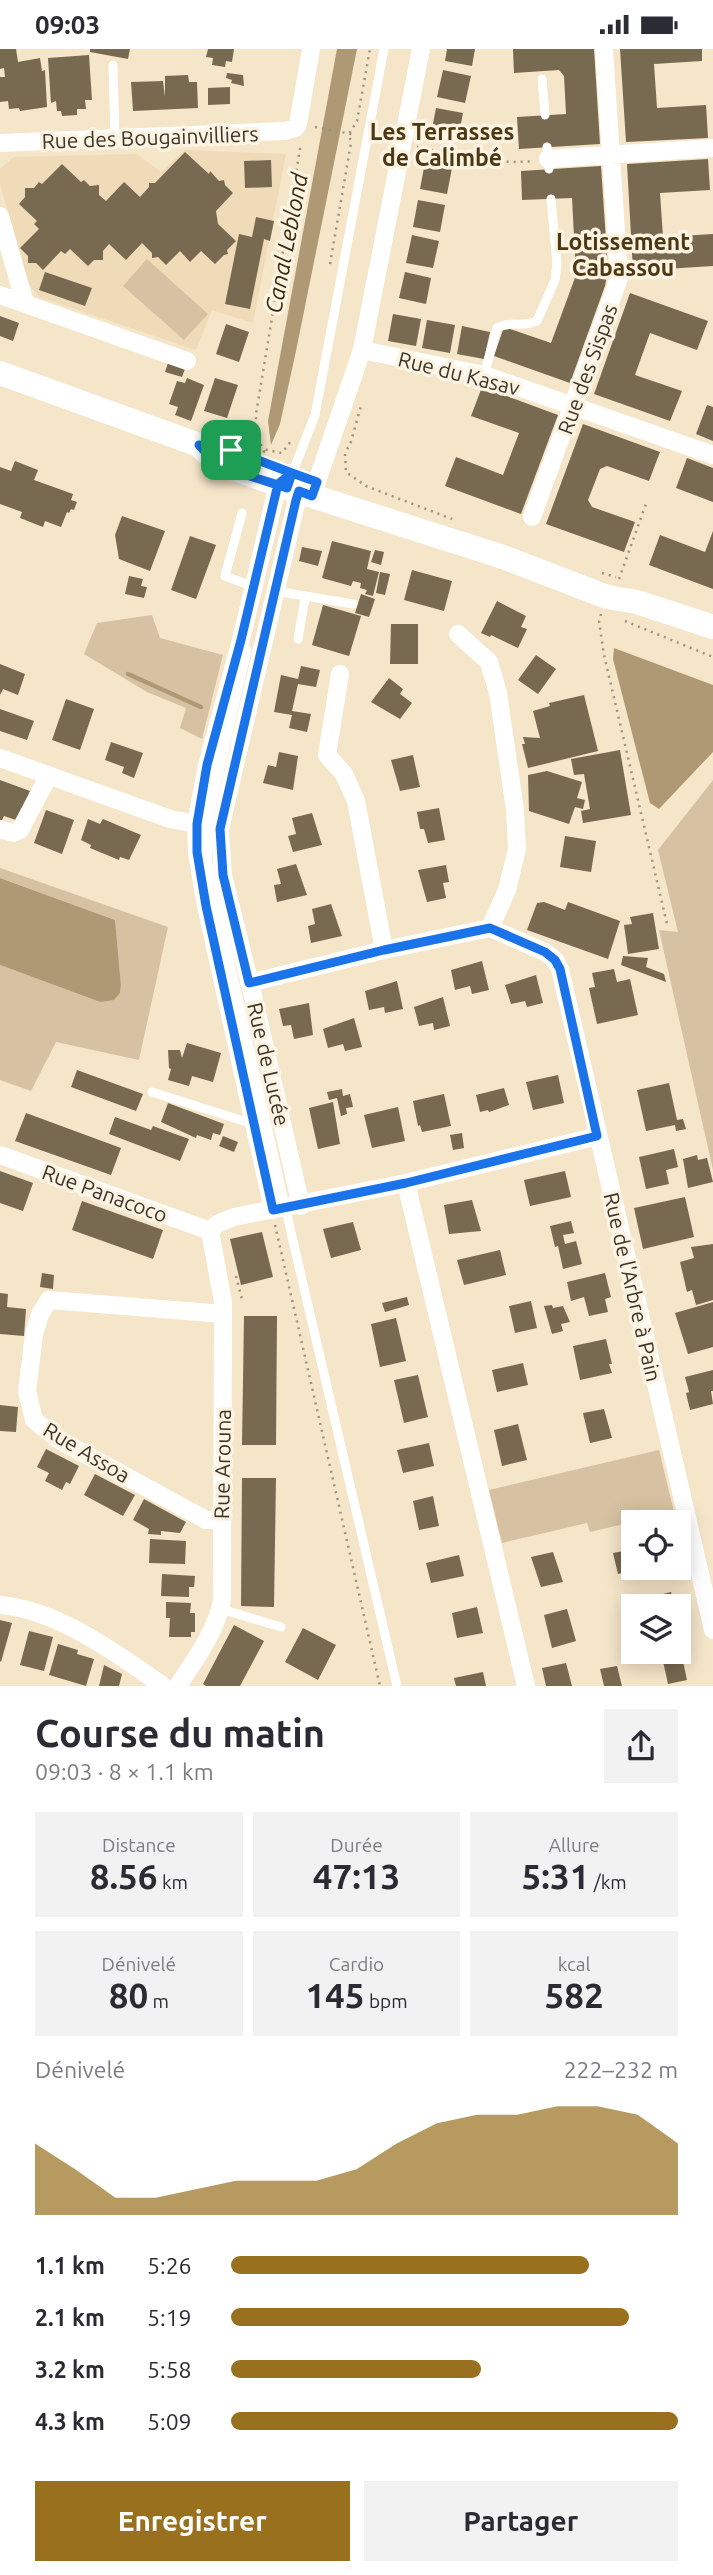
<!DOCTYPE html>
<html lang="fr">
<meta charset="utf-8">
<style>
:root{--surface:#fff;--page:#f2f2f3;--text:#2b2b33;--muted:#7c7c81;--accent:#99701d}
body{margin:0;font-family:Ubuntu,sans-serif;background:var(--page);color:var(--text);height:100vh;display:flex;flex-direction:column;font-size:26px;white-space:nowrap}
*{box-sizing:border-box;margin:0}
p{font-size:23px;color:var(--muted)}
.icon{flex:none;width:38px;height:38px;fill:none;stroke:currentColor;stroke-width:2;stroke-linecap:round;stroke-linejoin:round}
.map{position:relative;height:1637px;overflow:hidden}
.details{display:flex;flex-direction:column;background:var(--surface);flex:1}
.details>*{flex:none}
.tools{position:absolute;left:621px;top:1461px;display:grid;gap:14px}
.tools a{display:grid;place-items:center;width:70px;height:70px;border-radius:0px;background:var(--surface);box-shadow:0 4px 18px #0003;font-size:35px}
.pin{position:absolute;display:grid;place-items:center;width:60px;height:60px;color:#fff;margin:-30px;border-radius:14px;box-shadow:0 4px 10px #0006}
.round{display:grid;place-items:center;flex:none;width:74px;height:74px;border-radius:0px;background:var(--page)}
.headline{display:flex;align-items:center;justify-content:space-between;height:119px;padding:0 35px}
h1{font-size:38px;font-weight:600;line-height:52px}
.metrics{display:grid;grid-template-columns:repeat(3,1fr);gap:10px;height:119px;padding:7px 35px}
.metrics div{display:grid;align-content:center;border-radius:0px;background:var(--page);text-align:center}
.metrics b{font-size:35px;font-weight:600}
.metrics small{font-size:19px;font-weight:400}
.metrics p{font-size:19px}
.chart{height:196px;padding:14px 35px}
.chart p{display:flex;justify-content:space-between}
.chart svg{width:100%;height:126px;margin-top:7px;fill:var(--accent);opacity:.7}
.cta{display:flex;gap:14px;margin-top:auto;padding:14px 35px}
.cta a{flex:1;height:80px;border-radius:0px;background:var(--accent);color:#fff;font-size:28px;font-weight:600;line-height:80px;text-align:center}
.cta a+a{background:var(--page);color:var(--text)}
ul{padding:0 35px;list-style:none;font-size:23px}
li{display:grid;grid-template-columns:112px 84px 1fr;align-items:center;height:52px}
li i{height:18px;border-radius:9px;background:var(--accent)}
.status{display:flex;justify-content:space-between;align-items:center;height:49px;padding:0 35px;background:var(--surface);direction:ltr}
.status svg{height:19px;fill:currentColor}
.map>svg:first-child{display:block}
</style>
<div class="status"><b>09:03</b><svg viewBox="0 0 49 12"><path d="M0 12V9h3v3zM5 12V6h3v6zM10 12V3h3v9zM15 12V0h3v12zM26 1h20v11H26zM47 4h2v5h-2z"/></svg></div>
<div class="map">
<svg width="713" height="1637" viewBox="0 0 713 1637">
<rect width="100%" height="100%" fill="#f5e5c9"/>
<path fill="#f0dbb9" d="M185,101L286,105L253,274L212,261L196,301L39,248L28,234L0,135V120L14,108L137,105L161,123Z"/>
<path fill="#d6c2a2" d="M147,210L208,265L184,291L123,237Z
M152,566L160,589L223,606L202,690L180,679L186,659L147,643L84,605L97,574Z
M713,731V1121L659,881L678,883L658,801Z
M0,819L168,878L139,1011L56,993L31,1042L0,1031V916L100,953L120,944L121,936L115,871L0,829Z
M659,1401L674,1463L590,1483L587,1474L502,1494L489,1441Z"/>
<path fill="#af9975" d="M337,0H357L296,302L280,375L271,396L268,372Z
M614,599L713,636V703L659,760L650,754L613,610Z
M0,829L115,871L121,936L120,944L114,951L100,953L0,916Z"/>
<g fill="none" stroke-linecap="round" stroke-linejoin="round">
<path stroke="#af9975" stroke-width="4.5" d="M128,625L201,658"/>
</g>
<path fill="#786951" d="M0,0H16L18,13L40,9L42,22L45,21L47,58L20,62L19,59L9,60L8,52L0,53V28H5L4,19L0,20Z
M90,0H130L128,10L90,3Z
M208,0H234L232,13L226,12L225,18L212,16L213,9L206,8Z
M447,0H475L472,17L445,12Z
M513,0H594L600,95L519,100L517,68L566,65L564,27L559,21L514,24Z
M620,0H702V12L654,15L657,59L706,56L708,89L626,93Z
M89,6L92,51H85L86,60H77V66L62,67L61,62H57L56,52L51,54L48,9Z
M443,21L471,27L465,54L437,48Z
M227,24L243,26L244,37L231,34L232,31L226,29Z
M188,26L189,33H197L198,59L133,62L131,33L163,32L165,48V27Z
M230,38V55L208,56V39Z
M436,59L463,64L458,90L431,85Z
M185,103L209,125L210,122L219,132L224,131L225,136L233,144L216,162L218,175L236,192L227,201L228,205L224,206L215,215L201,202L190,213L180,202L166,216L158,208L152,209V204L142,194L126,211L109,195L103,202V211H94L88,217L70,200L65,205L61,202L43,221L36,214H28V207L20,199L39,180L34,175L37,172L19,155L25,148V139H34L39,133L42,135L62,115L81,133L84,131L90,137L99,136V146L106,152L124,133L140,148L149,138V134H155Z
M708,110L710,141L660,144L663,188L713,185V217L633,222L627,115Z
M271,111L272,138L245,139L244,112Z
M425,113L452,119L447,145L420,140Z
M601,117L608,221L605,237L570,334L494,307L504,278L551,294L576,226L572,149L522,151L521,122Z
M418,151L445,156L440,183L413,178Z
M256,168L274,172L270,192L264,190L250,260L225,255L239,185L252,188Z
M412,186L439,192L433,219L406,214Z
M45,223L92,239L85,257L39,241Z
M405,223L431,229L426,255L399,249Z
M630,244L708,272L697,301L650,284L635,326L682,342L670,372L594,345Z
M393,265L421,270L416,297L388,292Z
M0,267L19,274L13,292L0,287Z
M427,271L455,276L450,304L422,299Z
M226,275L249,283L239,313L216,305Z
M462,277L490,283L484,310L457,305Z
M169,311L186,317L182,328L165,323Z
M187,329L204,336L191,372L175,366L178,358L169,355L177,332L185,334Z
M215,329L238,336L227,369L204,362Z
M482,338L558,366L521,465L445,437L456,408L503,426L519,384L471,367Z
M707,356L713,358V392L696,385Z
M583,375L660,403L649,432L607,417L600,420L588,451L592,458L635,473L624,503L546,475Z
M687,409L713,419V453L676,439Z
M15,412L38,421L34,431L73,445L71,451L77,453L74,461L71,460L69,464L67,463L61,478L45,472L43,478L20,469L22,463L0,455V418L11,422Z
M122,467L165,482L150,522L119,510L115,486Z
M713,482V540L649,516L660,486L705,503Z
M190,487L216,496L196,550L171,541Z
M332,492L371,502L367,520L379,523L373,547L365,545L367,541L360,539L361,534L353,532L351,537L322,529Z
M302,498L322,502L318,517L299,512Z
M375,501L384,503L381,516L371,513Z
M412,521L452,532L444,562L404,551Z
M380,523L390,525L385,546L376,544Z
M129,527L143,530L141,537L147,538L144,549L125,545Z
M361,545L375,550L369,568L355,564Z
M497,552L526,567L521,578L527,580L518,599L491,586L490,588L481,584Z
M323,556L361,567L349,607L312,596Z
M391,575H418V615H390Z
M536,606L556,620L538,645L518,631Z
M0,615L25,625L18,646L3,640L0,646Z
M301,617L320,621L316,638L298,635L292,662L311,665L307,683L289,679L292,666L274,663L281,626L298,630Z
M389,629L403,640L400,645L412,654L400,670L371,653Z
M584,646L598,702L528,719L522,695H525L523,688L540,689L533,662L550,657L549,654Z
M66,650L94,660L80,701L52,691Z
M0,660L34,672L27,691L0,682Z
M111,693L143,704L134,729L122,724L124,718L105,711Z
M620,701L631,766L583,774L581,762L590,760L584,725L574,726L571,710Z
M279,703L298,707L293,741L263,734L268,716L276,718Z
M413,706L420,738L400,742L391,711Z
M547,722L582,733L577,749L585,751L583,760L575,758L569,775L529,762L528,726Z
M0,731L30,742L19,772L4,767L2,771H0Z
M439,759L445,791L428,794L424,780H420L417,763Z
M46,761L74,771L62,805L34,794Z
M312,764L322,796L293,803L288,787L296,785L292,769Z
M88,770L100,775L103,770L141,786L129,811L120,808L119,811L90,799L91,796L81,791Z
M565,787L596,792L591,823L560,818Z
M296,815L307,846L277,853L274,836L281,835L277,820Z
M446,816L449,833L443,834L446,849L427,853L418,821Z
M544,853L565,861L568,853L620,872L608,910L527,881L537,854Z
M331,855L342,887L311,894L308,877L315,875L312,860Z
M653,864L659,900L628,905L624,876L632,875L630,868Z
M623,907L648,909L646,918L664,925L666,933L621,916Z
M482,912L489,941L472,945L470,937L455,941L451,921Z
M614,920L617,933L630,930L638,966L597,975L589,939L595,938L592,924Z
M536,926L543,954L527,958L525,952L511,955L505,936Z
M397,932L403,960L385,964L384,958L369,961L365,942Z
M443,948L450,977L434,981L433,974L419,977L414,958Z
M309,954L313,986L294,990L291,976L283,977L279,960Z
M354,969L362,998L345,1002L343,995L328,999L323,980Z
M187,994L221,1004L213,1033L192,1027L189,1037L168,1031L171,1020L169,1019L168,1001H180L182,1009Z
M77,1021L143,1045L136,1062L71,1038Z
M558,1026L564,1054L533,1061L526,1033Z
M669,1034L677,1071L683,1070L686,1080L676,1082L675,1076L646,1082L637,1041Z
M504,1039L509,1056L489,1063L488,1061L480,1063L476,1046Z
M342,1040L343,1047L350,1045L353,1058L346,1059L347,1065L341,1067L337,1049L329,1051L327,1043Z
M444,1045L451,1077L422,1083L420,1076L418,1077L413,1052Z
M333,1053L340,1095L318,1100L309,1059Z
M168,1054L224,1075L220,1086L213,1084L211,1091L197,1086L196,1089L161,1073Z
M398,1058L405,1092L372,1099L364,1066Z
M26,1064L121,1099L111,1126L15,1092Z
M115,1068L151,1081L153,1077L189,1090L180,1112L109,1085Z
M462,1084L464,1099L453,1101L450,1086Z
M223,1087L238,1093L234,1103L219,1097Z
M674,1100L678,1118L666,1121L669,1135L646,1140L639,1108Z
M697,1106L698,1111L707,1109L713,1133L688,1139L683,1110Z
M0,1122L33,1134L23,1162L0,1154Z
M565,1122L571,1148L530,1157L524,1131Z
M685,1148L694,1188L643,1200L634,1159Z
M472,1151L481,1182L449,1185L444,1156Z
M82,1152L163,1181L153,1210L72,1181Z
M571,1172L574,1184L563,1186L565,1195L576,1192L582,1215L563,1220L558,1197L555,1198L550,1177Z
M353,1173L361,1201L331,1209L323,1180Z
M262,1183L273,1228L241,1236L230,1190Z
M713,1195V1251L696,1256L692,1241L687,1243L680,1213L694,1209L691,1198Z
M500,1201L506,1226L464,1236L457,1211Z
M42,1224L54,1226L53,1240L40,1238Z
M605,1224L611,1248L605,1250L608,1263L589,1267L584,1248L571,1252L567,1233Z
M0,1244L8,1245L7,1258L26,1260L24,1287L0,1285Z
M407,1248L409,1256L385,1263L382,1254Z
M531,1252L537,1279L515,1284L509,1257Z
M713,1253V1298L688,1305L675,1264Z
M552,1256L553,1259L563,1257L570,1273L561,1275L563,1282L552,1285L544,1257Z
M244,1267H277L276,1396H242Z
M396,1269L406,1312L380,1318L371,1275Z
M606,1290L612,1315H609L612,1324L580,1331L573,1297Z
M523,1314L528,1336L497,1343L492,1321Z
M713,1321V1342H711L713,1355L690,1361L686,1344L689,1343L685,1328Z
M418,1326L428,1368L404,1374L394,1331Z
M0,1356L18,1358L16,1383L0,1382Z
M604,1360L612,1389L590,1394L583,1364Z
M518,1375L527,1411L502,1417L494,1381Z
M429,1394L434,1417L403,1424L397,1401Z
M46,1400L79,1417L70,1435L66,1433L62,1441L45,1432L49,1424L37,1418Z
M95,1425L135,1446L123,1467L84,1446Z
M242,1429H276L274,1558L241,1557Z
M433,1447L439,1477L419,1481L413,1452Z
M144,1450L186,1473L180,1484L161,1482V1486L148,1485L149,1480L133,1471Z
M150,1490L186,1492L185,1515L149,1514Z
M634,1500V1521L618,1525L613,1504Z
M553,1503L563,1533L541,1538L531,1508Z
M459,1506L464,1527L431,1534L426,1514Z
M162,1525L195,1527L194,1538H189V1548L161,1547Z
M671,1543L675,1558H634L633,1581L627,1558L656,1551L655,1547Z
M166,1553L191,1554L190,1564H195V1583H191V1588H169L170,1569H166Z
M477,1558L483,1584L457,1589L452,1564Z
M567,1560L576,1592L552,1599L544,1566Z
M0,1571L12,1574L1,1613L0,1612Z
M234,1576L264,1592L240,1637H206L203,1635Z
M303,1579L336,1596L318,1631L285,1613Z
M29,1582L53,1588L44,1622L20,1616Z
M58,1595L78,1601L77,1605L94,1610L86,1637L49,1626Z
M661,1603H681L687,1631L668,1635Z
M566,1614L572,1637H546L542,1619Z
M104,1616L122,1625L119,1637H99Z
M617,1617L622,1637H604L600,1620Z
M483,1623L486,1637H456L454,1629Z"/>
<g fill="none" stroke-linecap="round" stroke-linejoin="round">
<path stroke="#9e927e" stroke-width="2.5" stroke-dasharray="2 5" stroke-linecap="butt" d="M315,78L356,86
M417,98C456,106 494,116 534,112
M330,215L351,94L349,85L357,72L370,0
M233,389L248,397L282,404L291,392
M347,400L350,396L361,357
M345,405L346,423L366,437L452,470
M261,410L264,402L256,385V365L301,94
M602,524L616,528
M619,530L647,452
M601,565L599,572L604,606L667,875
M625,572L713,608
M275,1176L380,1637
M236,1227L242,1251"/>
<path stroke="#fff" stroke-width="9" d="M113,16L115,89
M542,30L545,66
M547,98L549,120
M484,326L497,279C511,271 523,279 537,272L555,231L557,215L551,150
M292,425L315,366L384,0
M242,464L225,527L254,538
M275,542L353,555
M298,590L305,549
M247,601L207,776L208,815L293,1192L397,1637
M152,1043L253,1075
M221,1560L281,1578"/>
<path stroke="#fff" stroke-width="18" d="M0,94L285,82L295,79L298,75L311,0
M548,110L713,99
M0,167L25,254
M0,246L187,312
M362,301L484,326L713,406
M312,447L362,301L421,0
M532,468L619,229L604,0
M458,585L489,613L498,644L515,761L517,800L507,841L490,879
M340,625L327,706L344,725L356,752L384,901
M0,709L170,770L206,777
M0,780L13,784L20,781L49,726
M249,934L384,901L490,879L545,903L555,911L560,920L713,1581
M0,1106L210,1182
M406,1134L526,1637
M273,1161L206,857L197,804L196,775L207,716L241,591L278,435L292,424L299,442L220,780L223,826L254,951L301,1157
M210,1182L217,1175L234,1168L406,1134L598,1087
M221,1471H206L59,1391L34,1371L27,1342L34,1286L40,1265L49,1251L223,1265
M0,1556C56,1560 118,1605 163,1637
M178,1637C194,1612 218,1580 222,1550L223,1253L210,1182"/>
<path stroke="#fff" stroke-width="24" d="M0,324L199,396L215,399
M199,396L216,413L287,439L503,508L607,548L637,553L713,578"/>
</g>
<g fill="none" stroke-linecap="round" stroke-linejoin="round">
<defs>
<path id="route" d="M231,401L292,424L278,435L241,591L207,716L197,775V803L206,857L273,1161L406,1134L597,1087L560,920L555,911L545,903L490,879L384,901L249,934L223,826L220,780L296,451L299,442L312,447L317,433L292,424L287,439C270,433 229,422 216,413C210,409 204,401 199,396L231,401"/>
</defs>
<use href="#route" stroke="#fff" stroke-width="14"/>
<use href="#route" stroke="#1a73e8" stroke-width="9"/>
</g>
<g text-anchor="middle" dominant-baseline="central" stroke-width="7" stroke-linejoin="round" paint-order="stroke">
<g font-size="21" fill="#3a3429" stroke="#fdf3e2">
<text transform="translate(150 88) rotate(-2)">Rue des Bougainvilliers</text>
<text transform="translate(587 320) rotate(-70)">Rue des Sispas</text>
<text transform="translate(459 324) rotate(14)">Rue du Kasav</text>
<text transform="translate(269 1015) rotate(77)">Rue de Lucée</text>
<text transform="translate(105 1144) rotate(20)">Rue Panacoco</text>
<text transform="translate(633 1238) rotate(77)">Rue de l'Arbre à Pain</text>
<text transform="translate(87 1403) rotate(31)">Rue Assoa</text>
<text transform="translate(222 1415) rotate(-89)">Rue Arouna</text>
</g>
<g font-size="23" font-weight="bold" fill="#4c3812" stroke="#fdf3e2">
<text x="442" y="82">Les Terrasses<tspan x="442" dy="26">de Calimbé</tspan></text>
<text x="623" y="192">Lotissement<tspan x="623" dy="26">Cabassou</tspan></text>
</g>
<g font-size="23" font-style="italic" fill="#3a2909" stroke="#fdf3e2">
<text transform="translate(286 194) rotate(-79)">Canal Leblond</text>
</g>
</g>
</svg>
<div class="tools">
<a><svg class="icon" aria-label="locate" viewBox="0 0 24 24"><circle cx="12" cy="12" r="6"/><path d="M12 2v4M12 18v4M2 12h4M18 12h4"/></svg></a>
<a><svg class="icon" aria-label="layers" viewBox="0 0 24 24"><path d="M12 4l9 5-9 5-9-5zM3 14l9 5 9-5"/></svg></a>
</div>
<div class="pin" style="left:231px;top:401px;background:#1e9e55"><svg class="icon" aria-label="arrive" viewBox="0 0 24 24"><path d="M6 21V4h12l-3 4 3 4H6"/></svg></div>
</div>
<section class="details">
<div class="headline"><div><h1>Course du matin</h1><p>09:03 · 8 × 1.1 km</p></div><a class="round"><svg class="icon" aria-label="share" viewBox="0 0 24 24"><path d="M12 15V3M7 8l5-5 5 5M5 13v7h14v-7"/></svg></a></div>
<div class="metrics">
<div><p>Distance</p><b>8.56<small> km</small></b></div>
<div><p>Durée</p><b>47:13</b></div>
<div><p>Allure</p><b>5:31<small> /km</small></b></div>
</div>
<div class="metrics">
<div><p>Dénivelé</p><b>80<small> m</small></b></div>
<div><p>Cardio</p><b>145<small> bpm</small></b></div>
<div><p>kcal</p><b>582</b></div>
</div>
<div class="chart"><p><span>Dénivelé</span>222–232 m</p>
<svg viewBox="0 0 160 44" preserveAspectRatio="none"><path d="M0 44V19L10 28L20 38L30 38L40 35L50 32L60 32L70 32L80 28L90 19L100 12L110 9L120 9L130 6L140 6L150 9L160 19V44z"/></svg>
</div>
<ul>
<li><b>1.1 km</b>5:26<i style="width:80%"></i></li>
<li><b>2.1 km</b>5:19<i style="width:89%"></i></li>
<li><b>3.2 km</b>5:58<i style="width:56%"></i></li>
<li><b>4.3 km</b>5:09<i style="width:100%"></i></li>
</ul>
<div class="cta"><a>Enregistrer</a><a>Partager</a></div>
</section>
